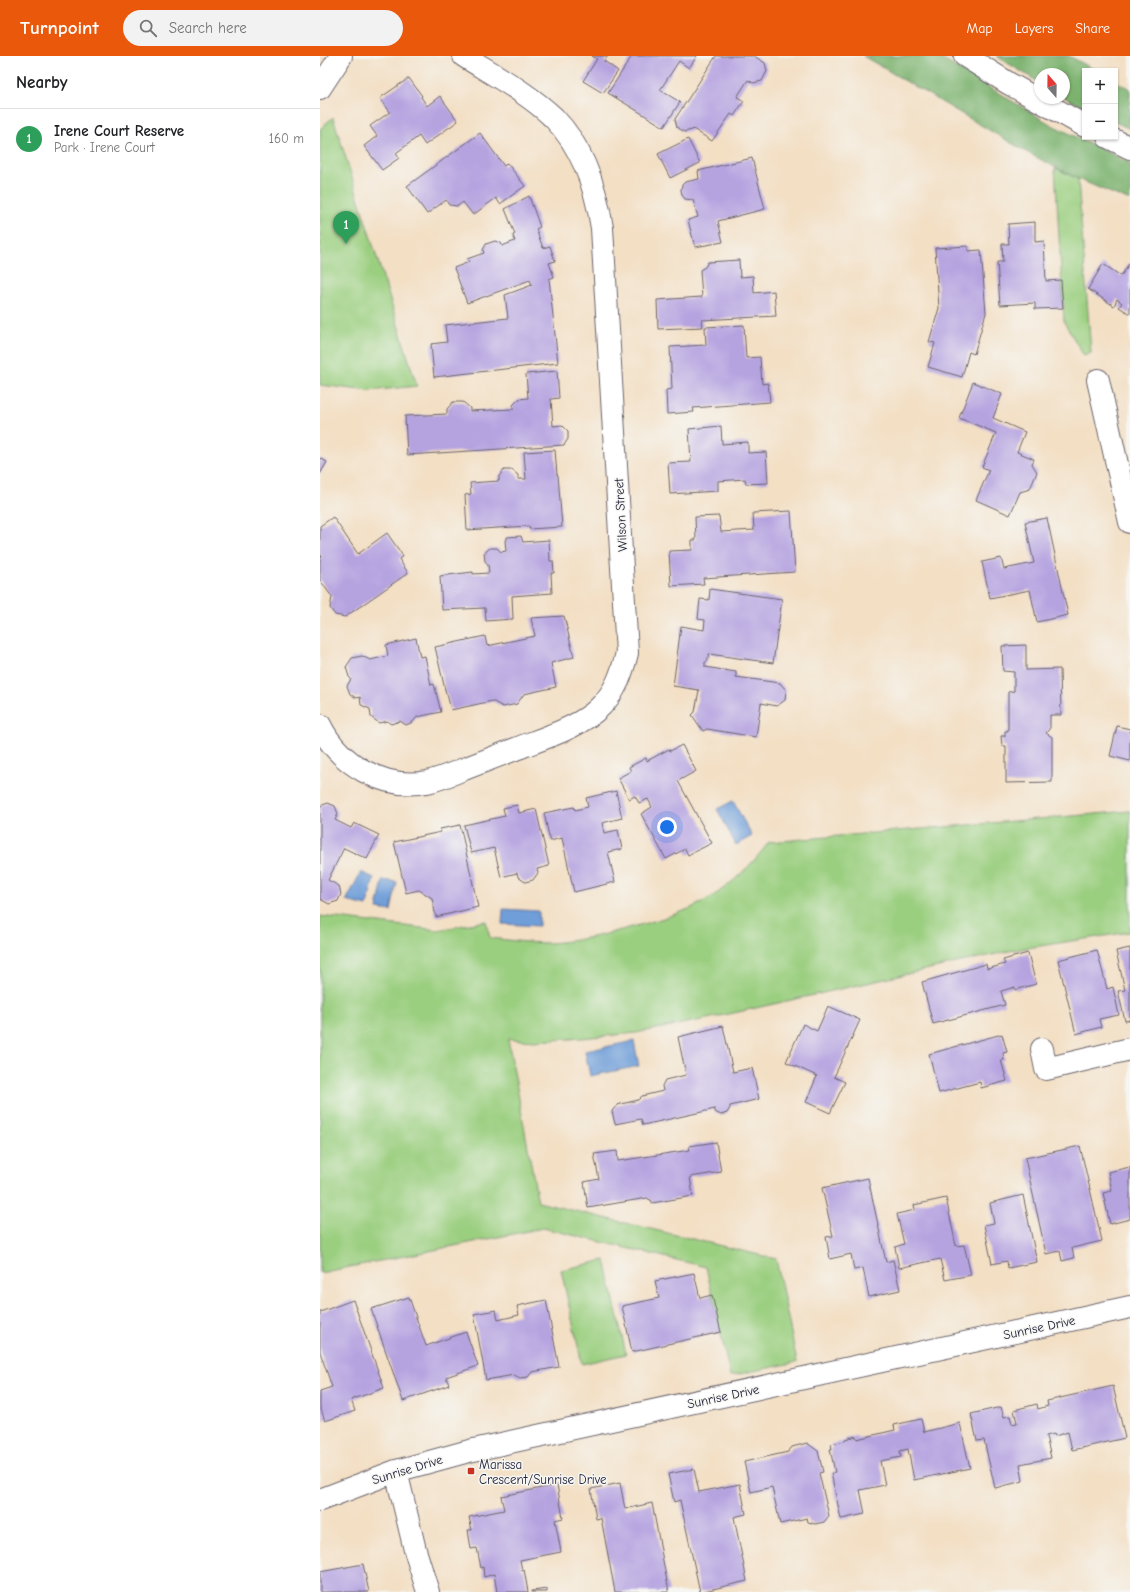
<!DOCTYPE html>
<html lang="en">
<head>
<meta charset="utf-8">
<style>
  body { margin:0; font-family:"Comic Neue",sans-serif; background:#f2f2f2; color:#202124 }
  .controls { position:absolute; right:12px; top:12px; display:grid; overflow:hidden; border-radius:0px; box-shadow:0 1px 3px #0004 }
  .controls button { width:36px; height:36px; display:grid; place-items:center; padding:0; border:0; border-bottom:1px solid #e0e0e0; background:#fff; color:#202124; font:20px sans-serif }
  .compass { position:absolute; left:714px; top:12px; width:36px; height:36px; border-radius:50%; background:#fff; box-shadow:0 1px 3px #0004; rotate:340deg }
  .you { position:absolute; left:347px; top:771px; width:14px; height:14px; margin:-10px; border:3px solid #fff; border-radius:50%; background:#1a73e8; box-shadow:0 0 0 6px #1a73e833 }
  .badge { display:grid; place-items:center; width:26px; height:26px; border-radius:50%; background:#ea580c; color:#fff; font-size:13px; font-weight:700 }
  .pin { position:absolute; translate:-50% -33px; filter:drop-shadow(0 1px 2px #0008) }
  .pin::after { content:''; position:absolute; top:21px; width:14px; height:12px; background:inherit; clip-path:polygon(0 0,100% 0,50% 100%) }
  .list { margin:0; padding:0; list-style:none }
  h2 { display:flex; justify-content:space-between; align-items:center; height:52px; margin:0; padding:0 16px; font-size:17px }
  h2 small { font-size:13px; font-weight:400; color:#757577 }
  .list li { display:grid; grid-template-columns:26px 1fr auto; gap:12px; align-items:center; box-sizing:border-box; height:60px; padding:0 16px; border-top:1px solid #e0e0e0 }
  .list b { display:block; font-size:15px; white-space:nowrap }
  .list p { margin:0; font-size:13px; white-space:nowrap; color:#757577 }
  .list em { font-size:13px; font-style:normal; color:#757577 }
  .icon { flex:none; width:22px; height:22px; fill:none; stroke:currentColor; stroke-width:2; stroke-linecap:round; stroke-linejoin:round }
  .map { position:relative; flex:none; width:810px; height:1536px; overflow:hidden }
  header { display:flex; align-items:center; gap:24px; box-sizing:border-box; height:56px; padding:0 20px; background:#ea580c; color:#fff }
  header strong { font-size:19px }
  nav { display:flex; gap:22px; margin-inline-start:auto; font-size:14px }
  .search { width:280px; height:36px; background:#f2f2f2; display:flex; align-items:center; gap:10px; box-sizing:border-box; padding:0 14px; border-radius:22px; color:#757577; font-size:15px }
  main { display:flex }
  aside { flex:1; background:#fff }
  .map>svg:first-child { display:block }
</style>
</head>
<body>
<header>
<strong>Turnpoint</strong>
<div class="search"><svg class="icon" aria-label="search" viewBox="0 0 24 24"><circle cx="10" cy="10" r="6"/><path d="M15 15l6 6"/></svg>Search here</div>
<nav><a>Map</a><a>Layers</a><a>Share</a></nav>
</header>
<main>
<aside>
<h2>Nearby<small></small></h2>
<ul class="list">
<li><span class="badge" style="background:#2e9e5b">1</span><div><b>Irene Court Reserve</b><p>Park · Irene Court</p></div><em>160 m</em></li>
</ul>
</aside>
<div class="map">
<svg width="810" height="1536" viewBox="0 0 810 1536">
  <rect width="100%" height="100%" fill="#f6f6f2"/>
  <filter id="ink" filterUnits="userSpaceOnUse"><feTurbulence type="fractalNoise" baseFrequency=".025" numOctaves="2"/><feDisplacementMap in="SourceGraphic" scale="8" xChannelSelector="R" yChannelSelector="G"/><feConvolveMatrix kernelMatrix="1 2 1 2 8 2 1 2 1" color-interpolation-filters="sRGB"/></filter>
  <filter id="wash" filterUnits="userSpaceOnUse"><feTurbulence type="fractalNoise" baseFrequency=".012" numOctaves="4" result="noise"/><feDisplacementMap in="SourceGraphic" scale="16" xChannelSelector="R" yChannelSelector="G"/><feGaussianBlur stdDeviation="0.9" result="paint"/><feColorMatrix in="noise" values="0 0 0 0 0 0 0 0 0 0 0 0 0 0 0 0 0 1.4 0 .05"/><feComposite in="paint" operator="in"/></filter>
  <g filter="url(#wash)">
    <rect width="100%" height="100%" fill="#f3dfc4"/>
    <path fill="#9bcf80" stroke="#5e785e" d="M13 61 97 330 49 335 0 329V73Z
      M735 112 758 123 771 297 764 300 744 266Z
      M810 755V876L694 894 387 963 316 977 250 983 214 985 188 983 218 1146 456 1203 477 1306 410 1320 386 1211 223 1172 0 1217V860L118 874 166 865 170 882C189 884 208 887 227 887 253 886 279 880 305 873 327 867 350 861 371 852 402 838 429 813 449 786Z
      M285 1204 306 1298 262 1308 241 1214Z"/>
    <path fill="#7cb26e" stroke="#4f6a54" d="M543 0H617L732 69 810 107V145L758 123 710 98Z
      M676 0H749L777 15H765V52L744 41V18H720V27Z
      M795 25 810 33V73L795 66Z"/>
    <path fill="#6f9ed8" stroke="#48608a" d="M413 745 432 780 416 789 397 753Z
      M41 816 54 822 47 850 26 845Z
      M63 824 77 826 71 855 57 853Z
      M183 853 219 855V870L182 868Z
      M314 985 319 1010 270 1020 265 995Z"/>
    <g id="blocks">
      <path fill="#b5a3e0" d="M272 0H288L284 5 298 15 283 37 263 25 277 3Z
        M312 0H377L369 12 359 5 340 34 360 46 344 71 288 37Z
        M396 0H434L445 7 447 15 442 25 433 27 428 24 417 41 424 45 414 60 411 58 392 85 373 73 372 74 364 76 357 71 355 63Z
        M89 22 102 40 101 41 107 50 120 40 138 65 105 89 99 80 76 97 79 102 62 114 44 90 57 80 50 70 70 56 60 42Z
        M160 77 184 110 187 107 205 130 180 148 176 142 153 159 143 146 138 150 129 149 126 144 107 158 87 130Z
        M368 83 380 107 350 122 338 98Z
        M432 102 445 153 398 165 403 186 375 191 368 164 378 161 373 144 365 143 362 139 361 134 362 129 365 126 379 123 378 115Z
        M209 140 220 171 216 173 223 192 230 190 235 205 229 207 234 221 229 223 238 307 114 321 111 288 127 286 125 269 188 262 185 239 212 229 210 224 147 247 134 212 149 206 147 203 164 197 163 194 166 188 175 185 181 187 182 190 195 185 193 179 195 178 185 153Z
        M715 166V186L724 185 726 225 741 224 743 252 715 253V247L680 249 677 206H683L682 188H689L688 168Z
        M648 190V195L661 194 666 257 654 298 649 296 642 321 608 311 615 287 609 286 619 252 615 192Z
        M419 204 420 221 433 220 434 237 454 235 456 260 382 264 383 271 338 273 337 244 382 241 380 214 385 211 388 206Z
        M810 206V258L799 251 802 247 797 243 794 250 768 233 783 208 801 220Z
        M424 269 426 302 440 301 442 328 448 327 450 346 373 352 374 356 347 358 346 334 352 333 350 291 386 289 385 271Z
        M237 315 239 342 231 343 233 370 242 369 248 375V383L244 389 87 399 85 360 127 358V353L133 346H143L150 352V355L193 353V349L199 343 208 342 206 318Z
        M653 326 682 338 673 362 705 376 697 396 714 403 712 408 717 416 710 433 700 436 690 459 656 444 669 414 662 411 676 377 639 362Z
        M401 370 402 388 428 386V397L446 396 448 427 426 428 425 423 398 425V435L350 438 348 407 371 406 369 373Z
        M235 394 237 419H238L242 471 209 473V470L147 474 145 439 151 438 150 427 179 425V420L184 414H192L198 419V423H206L204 396Z
        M0 402 7 406 0 418Z
        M471 455 475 516 383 522 384 528 351 530 349 495 372 494V484H376L375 461 399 460 401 476 434 474 433 457Z
        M13 461 38 498 67 477 83 500 79 503 88 517 25 561 15 559 10 552 12 541 0 524V502L2 500 0 498V470Z
        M727 462 748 559 717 566 710 534 670 542 662 506 681 502 684 513 714 507 705 466Z
        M201 480 203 486 229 484 230 505H233L234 517H231L232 537 192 540 193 563 166 565 165 552 122 554 120 520 153 516V518L169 517 168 509 165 505 164 497 170 492H177L181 496 186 495 185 484H187V481Z
        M390 533 462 543 453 607 389 598 387 606H385V611L416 616V621L460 627 466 634 465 644 457 650 441 647 436 681 387 673 383 675 372 659 375 656 379 634 353 630 361 570 384 574 385 564 378 563 380 543 389 544Z
        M244 560 254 601 231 607 236 631 204 638 197 648 183 651 172 645 131 654 127 638H126L115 591 165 580 167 590 215 580 211 562Z
        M96 582 100 601 105 600 111 629 114 628 121 656 97 661 93 666 86 669 80 665 71 668 67 665 59 667 51 661 50 653 41 649 40 641 36 642 30 638 27 630 31 623 29 621 26 611 32 602 42 600 50 604 68 600 66 589Z
        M706 589V614L740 613 741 659H730V672L726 677 732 681V726L686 727V690H682L681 680H685V675H688V636L694 635V616L683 615 682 590Z
        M797 670 810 673V705L790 700Z
        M362 689 376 715 358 725 392 787 368 799 365 793 346 803 321 758 332 751 328 743 319 747 315 740 309 743 298 722 311 715 309 711 326 702 327 705 349 693 350 695Z
        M296 735 302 762 282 767 284 777 298 774 302 793 288 796 295 826 254 836 242 782 230 785 224 757 254 751 255 754 268 751 266 742Z
        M8 747 15 750 18 758 15 764 31 772 34 767 59 779 47 803 24 792 8 824 19 830 21 838 18 845 9 848 0 843V750Z
        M197 749 199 757 216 753 229 810 217 813 218 817 213 824 205 826 198 821 197 817 181 821 174 792 151 797 144 769 185 760 183 752Z
        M140 769 158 851 116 861 112 842 99 834 86 837 74 786 121 776 120 773Z
        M810 892V964L805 965 798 935 805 934 796 895Z
        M777 894 787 933 793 931 799 959 779 963 781 971 756 978 738 904Z
        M708 897 716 928 695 934V931L681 935 685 949 613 968 602 926 666 908 667 913 685 908 683 904Z
        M508 950 540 964 514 1021 525 1026 510 1057 486 1046 497 1020 466 1006 483 968 497 975Z
        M403 970 413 1016 432 1012 439 1043 410 1050V1052L407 1057 401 1059 395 1056V1053L323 1069 321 1063 295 1068 292 1055 297 1049 318 1044 322 1040 343 1035 342 1030 345 1024 366 1019 358 981Z
        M682 978 687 996 683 997 684 1004H681L687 1025 661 1032 660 1026 619 1037 609 998Z
        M396 1086 401 1116 370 1121 373 1140 332 1147V1145L327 1142 268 1152 264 1126 279 1123 274 1098 297 1095 298 1105 370 1094 369 1090Z
        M760 1090 782 1185 752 1192 754 1202 742 1205 740 1195 726 1198 705 1102Z
        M810 1111V1163L790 1168 783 1137 792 1135 788 1116Z
        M548 1122 566 1206 573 1204 580 1234 549 1241 543 1212 534 1214 531 1198 510 1203 506 1181 513 1180 502 1132Z
        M703 1139 717 1206 688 1212 687 1205 672 1208 664 1169 674 1167 670 1147Z
        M626 1142 636 1190 644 1189 651 1219 625 1224 620 1203 579 1212 575 1191 584 1188 577 1158 595 1154 594 1149Z
        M374 1217 380 1242 392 1239 401 1276 312 1296 302 1250 339 1242 335 1225Z
        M89 1241 106 1290 146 1276 158 1310 126 1321 129 1329 83 1345 51 1253Z
        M33 1244 64 1332 31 1344 35 1355 5 1365 0 1350V1335L12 1331 0 1296V1256Z
        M226 1244 239 1311 212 1316 208 1321 200 1322 194 1319 166 1324 154 1258 176 1254 178 1264 199 1259 197 1250Z
        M793 1330 805 1382 752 1394 748 1376 735 1380 734 1378 726 1380 731 1402 700 1408 703 1425 675 1432 664 1384 657 1385 651 1358 681 1351 684 1361 690 1360 692 1368 697 1367 694 1354 717 1348 718 1353 728 1350 727 1345Z
        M601 1363 604 1376 640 1367 650 1412 594 1424 588 1393 580 1395 581 1401 560 1405 565 1429 540 1434 545 1458 521 1463 511 1417 515 1416 510 1393H512L511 1388 525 1385V1383L536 1380 537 1383 575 1374 574 1369Z
        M487 1387 498 1395 503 1416 499 1417 509 1460 504 1466 495 1468 488 1466 487 1462 460 1468 452 1431 431 1436 424 1406 468 1396 472 1391Z
        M374 1413 379 1436 420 1428 426 1458 414 1461 427 1525 380 1536 360 1444 354 1446 348 1418Z
        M300 1427 305 1453 332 1447 349 1536H295L281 1462 276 1463 271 1433Z
        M237 1429 243 1462 235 1464 241 1496 200 1504 202 1514 204 1513 208 1536H177L174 1518 164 1521 163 1511 161 1512 157 1492 151 1493 148 1474H152L149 1461 184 1454 181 1440Z
        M43 1508 49 1536H0V1516Z
        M227 1533V1536H212V1535Z"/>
    </g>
  </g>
  <g filter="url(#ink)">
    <use href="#blocks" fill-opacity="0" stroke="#6b646b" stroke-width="1"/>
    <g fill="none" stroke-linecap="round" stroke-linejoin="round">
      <defs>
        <path id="minor" d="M0 32 21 0
          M778 324 810 466
          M0 669C19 708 63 734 107 726 120 723 132 718 144 713 162 706 180 699 198 692 224 682 261 671 281 650 296 635 302 617 307 597L282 172C276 132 263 92 234 62 208 37 174 19 144 0
          M722 993 726 1013 810 993
          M76 1415 95 1494 108 1536
          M0 1444 76 1415 149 1395 810 1251"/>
        <path id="major" d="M645 0 688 27 765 70
          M788 81 810 92"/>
      </defs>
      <use href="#minor" stroke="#6b646b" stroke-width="24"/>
      <use href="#major" stroke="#6b646b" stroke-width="24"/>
      <use href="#minor" stroke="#fff" stroke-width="22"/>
      <use href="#major" stroke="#fff" stroke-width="22"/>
    </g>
  </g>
  <rect fill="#c8321e" stroke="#f6f6f2" stroke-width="1.5" x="147" y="1411" width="8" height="8" rx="2"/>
  <g text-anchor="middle" stroke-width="3" stroke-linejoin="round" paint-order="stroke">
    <g font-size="13" fill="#22223b" stroke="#f6f6f2">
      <text transform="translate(300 459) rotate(-93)" y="5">Wilson Street</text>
      <text transform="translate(719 1271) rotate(-12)" y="5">Sunrise Drive</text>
      <text transform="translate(403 1340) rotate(-12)" y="5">Sunrise Drive</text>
      <text transform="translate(87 1413) rotate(-17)" y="5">Sunrise Drive</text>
    </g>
    <g font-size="13" fill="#22223b" stroke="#f6f6f2" text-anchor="start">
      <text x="159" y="1413">Marissa<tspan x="159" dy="15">Crescent/Sunrise Drive</tspan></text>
    </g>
  </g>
</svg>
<div class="controls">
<button>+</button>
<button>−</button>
</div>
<svg class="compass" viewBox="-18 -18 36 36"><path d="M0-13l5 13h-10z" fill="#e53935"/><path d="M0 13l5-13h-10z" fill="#757577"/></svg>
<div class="you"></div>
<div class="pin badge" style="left:26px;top:188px;background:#2e9e5b">1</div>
</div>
</main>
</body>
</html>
